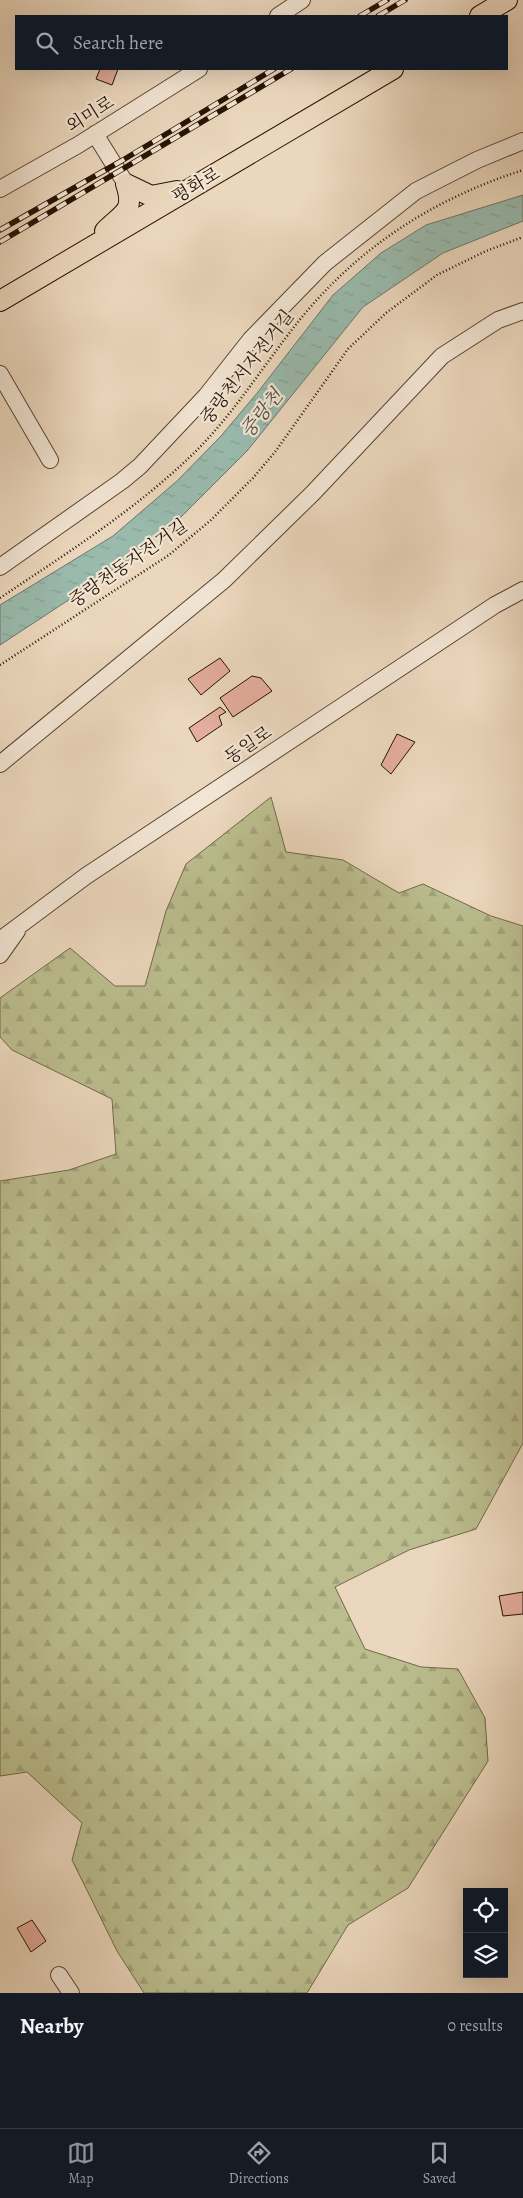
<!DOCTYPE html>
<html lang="en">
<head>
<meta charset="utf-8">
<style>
  body { margin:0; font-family:Alegreya,"Noto Serif KR",serif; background:#20242c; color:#f1f3f6 }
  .controls { position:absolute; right:15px; bottom:15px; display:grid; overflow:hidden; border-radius:0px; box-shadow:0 5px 20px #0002 }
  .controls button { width:45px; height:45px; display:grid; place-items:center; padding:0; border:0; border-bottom:1px solid #363941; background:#171b24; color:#f1f3f6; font:25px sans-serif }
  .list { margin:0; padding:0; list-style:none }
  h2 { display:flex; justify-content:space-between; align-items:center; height:65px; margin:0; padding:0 20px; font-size:21px }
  h2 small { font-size:16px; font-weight:400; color:#9ea1a6 }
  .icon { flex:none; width:28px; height:28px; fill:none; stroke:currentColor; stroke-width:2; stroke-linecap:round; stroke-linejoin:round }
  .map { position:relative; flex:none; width:523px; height:1993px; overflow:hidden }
  .search { position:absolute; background:#171b24; box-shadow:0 5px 20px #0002; left:15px; right:15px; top:15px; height:55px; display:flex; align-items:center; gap:12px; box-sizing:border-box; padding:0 18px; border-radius:0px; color:#9ea1a6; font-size:19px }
  .sheet { height:135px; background:#171b24 }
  nav { display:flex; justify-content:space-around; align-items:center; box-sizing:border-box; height:70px; border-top:1px solid #363941; background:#171b24; font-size:14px; color:#9ea1a6 }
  nav a { display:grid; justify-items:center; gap:2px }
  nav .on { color:#8c9099 }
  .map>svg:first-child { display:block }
</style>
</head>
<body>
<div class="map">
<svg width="523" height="1993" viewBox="0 0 523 1993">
  <defs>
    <pattern id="forest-firs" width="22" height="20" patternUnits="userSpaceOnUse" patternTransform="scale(1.25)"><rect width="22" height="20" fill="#bbbd8e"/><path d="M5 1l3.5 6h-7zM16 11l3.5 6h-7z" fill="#a1a279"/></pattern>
    <pattern id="water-ripples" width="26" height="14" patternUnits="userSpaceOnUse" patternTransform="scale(1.25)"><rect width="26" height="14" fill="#99baad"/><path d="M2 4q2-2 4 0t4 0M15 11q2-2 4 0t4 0" fill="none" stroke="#849f93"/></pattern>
  </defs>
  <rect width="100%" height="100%" fill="#ebd7bd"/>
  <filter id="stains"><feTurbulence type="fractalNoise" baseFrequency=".004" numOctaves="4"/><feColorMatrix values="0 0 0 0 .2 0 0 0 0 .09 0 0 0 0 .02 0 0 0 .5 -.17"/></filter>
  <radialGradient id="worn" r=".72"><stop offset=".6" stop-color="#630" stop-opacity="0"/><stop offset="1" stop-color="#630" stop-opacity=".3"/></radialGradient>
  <path fill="url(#forest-firs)" stroke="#72684a" d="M271 797 286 852 343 860 399 893 423 884 491 916 523 926V1443L476 1529 409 1550 335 1587 365 1649 421 1667 458 1669 485 1718 488 1761 408 1888 348 1925 307 1993H144L117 1951 72 1860 82 1823 27 1772 0 1776V1181L69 1170 116 1154 112 1099 12 1050 0 1037V998L70 948 115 986H145L166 911 186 864Z"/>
  <path fill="url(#water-ripples)" stroke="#6c776a" d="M523 195V221L443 253 363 307 247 451 178 520 125 563 0 645V605L113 536 177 481 221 436 258 392 333 295 381 253 426 225Z"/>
  <path fill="#e4ad9d" stroke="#281305" d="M100 69H118L112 85 96 79Z
    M220 658 230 671 201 695 188 679Z
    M252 676 261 678 272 691 233 717 220 698Z
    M220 707 226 712 219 716 222 725 197 742 189 728Z
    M397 734 415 742 391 774 381 765Z
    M523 1592V1614L503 1616 499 1596Z
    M32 1920 46 1941 31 1952 17 1928Z"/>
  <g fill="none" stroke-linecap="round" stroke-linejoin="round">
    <defs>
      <path id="minor" d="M278 16 302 0
        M95 134 126 184
        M0 189 78 145 199 69
        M0 374 50 460
        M0 567 122 481 140 466 206 396 251 339 325 263 416 191 477 160 523 141
        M0 764 224 580 312 494 442 356 498 320 523 311
        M0 940 86 876 495 605 523 590
        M0 955 17 931
        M59 1975 71 1993"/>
      <path id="major" d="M480 16 507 0
        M126 184 151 196 177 191
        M105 231C124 212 135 212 126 184
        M0 301 393 69"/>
    </defs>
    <use href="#minor" stroke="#594433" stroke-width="18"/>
    <use href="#major" stroke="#281305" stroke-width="22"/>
    <path stroke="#281305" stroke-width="2.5" stroke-dasharray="1 2.5" stroke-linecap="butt" d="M0 598C70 551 140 507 199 448 240 406 270 355 307 311 366 242 437 198 523 170
      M0 665 169 555 211 520 253 478 275 452 348 349 386 313 437 275 486 251 523 237"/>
    <use href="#minor" stroke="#f2e5d4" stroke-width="16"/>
    <use href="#major" stroke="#ebd7bd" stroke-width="20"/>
    <defs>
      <path id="rail" d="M360 16 387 0
        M378 16 405 0
        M0 230 123 160 274 69
        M0 242 291 69"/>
    </defs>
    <use href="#rail" stroke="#281305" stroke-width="5.5"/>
    <use href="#rail" stroke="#f2e5d4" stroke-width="4" stroke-dasharray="11" stroke-linecap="butt"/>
  </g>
  <g text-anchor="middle" stroke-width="4.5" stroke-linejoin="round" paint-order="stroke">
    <g font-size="18" fill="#281305" stroke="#f2e5d4">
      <text transform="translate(90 114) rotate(-32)" y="6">외미로</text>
      <text transform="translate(196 185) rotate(-31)" y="6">평화로</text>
      <text transform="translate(247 367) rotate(-52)" y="6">중랑천서자전거길</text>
      <text transform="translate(128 563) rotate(-35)" y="6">중랑천동자전거길</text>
      <text transform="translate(248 745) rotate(-34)" y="6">동일로</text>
    </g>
    <g font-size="19" font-style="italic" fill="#504d40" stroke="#f2e5d4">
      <text transform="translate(261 413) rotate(-52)" y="7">중랑천</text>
    </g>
  </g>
  <rect width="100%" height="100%" filter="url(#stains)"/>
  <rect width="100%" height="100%" fill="url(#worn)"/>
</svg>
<div class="controls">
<button><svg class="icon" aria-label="locate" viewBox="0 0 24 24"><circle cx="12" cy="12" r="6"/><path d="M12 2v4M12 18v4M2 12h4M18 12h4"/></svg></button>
<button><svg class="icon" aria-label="layers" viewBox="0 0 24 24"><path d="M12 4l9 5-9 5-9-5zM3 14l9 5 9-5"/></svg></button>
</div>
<div class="search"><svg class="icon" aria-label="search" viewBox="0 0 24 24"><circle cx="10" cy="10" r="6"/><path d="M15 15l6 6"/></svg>Search here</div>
</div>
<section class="sheet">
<h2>Nearby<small>0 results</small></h2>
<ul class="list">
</ul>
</section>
<nav>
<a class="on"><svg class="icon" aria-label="map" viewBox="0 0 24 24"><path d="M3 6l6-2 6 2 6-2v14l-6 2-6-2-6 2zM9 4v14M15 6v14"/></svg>Map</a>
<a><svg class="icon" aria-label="directions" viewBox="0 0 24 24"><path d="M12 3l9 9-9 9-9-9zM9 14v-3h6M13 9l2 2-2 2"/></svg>Directions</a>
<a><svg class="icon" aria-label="saved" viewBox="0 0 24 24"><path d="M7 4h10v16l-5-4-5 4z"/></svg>Saved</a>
</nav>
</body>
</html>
